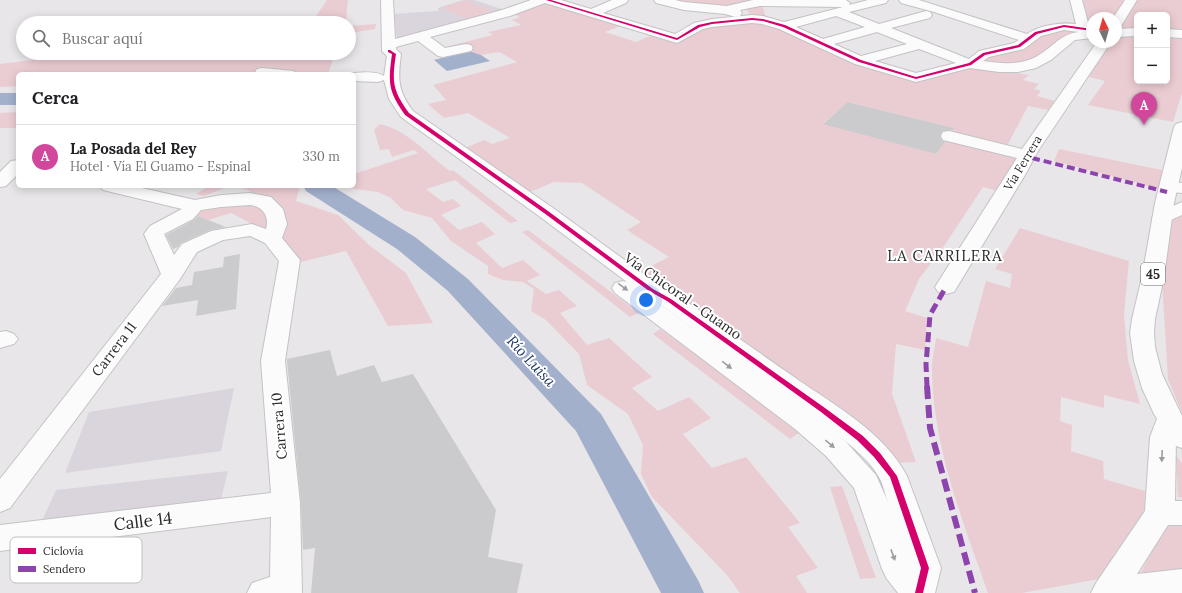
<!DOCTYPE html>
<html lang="es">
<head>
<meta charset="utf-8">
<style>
  body { margin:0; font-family:Lora,serif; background:#f2f2f2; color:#202124 }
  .controls { position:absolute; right:12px; top:12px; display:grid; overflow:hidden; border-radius:6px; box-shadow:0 2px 10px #0003 }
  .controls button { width:36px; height:36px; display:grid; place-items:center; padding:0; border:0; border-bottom:1px solid #e0e0e0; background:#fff; color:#202124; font:20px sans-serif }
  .compass { position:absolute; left:1086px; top:12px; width:36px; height:36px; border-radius:50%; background:#fff; box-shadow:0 2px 10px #0003; rotate:355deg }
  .you { position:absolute; left:646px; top:300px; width:14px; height:14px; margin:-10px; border:3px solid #fff; border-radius:50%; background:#1a73e8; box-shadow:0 0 0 6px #1a73e833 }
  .badge { display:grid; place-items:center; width:26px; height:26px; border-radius:50%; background:#7c3aed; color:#fff; font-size:13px; font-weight:700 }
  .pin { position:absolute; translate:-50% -33px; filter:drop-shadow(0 1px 2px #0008) }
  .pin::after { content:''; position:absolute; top:21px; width:14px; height:12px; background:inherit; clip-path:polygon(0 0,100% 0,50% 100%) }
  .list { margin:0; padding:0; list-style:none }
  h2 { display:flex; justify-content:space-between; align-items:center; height:52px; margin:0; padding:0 16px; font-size:17px }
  h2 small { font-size:13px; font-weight:400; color:#757577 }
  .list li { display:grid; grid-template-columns:26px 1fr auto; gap:12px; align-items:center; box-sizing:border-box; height:64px; padding:0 16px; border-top:1px solid #e0e0e0 }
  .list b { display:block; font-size:15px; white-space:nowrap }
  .list p { margin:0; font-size:13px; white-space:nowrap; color:#757577 }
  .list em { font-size:13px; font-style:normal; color:#757577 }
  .icon { flex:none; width:22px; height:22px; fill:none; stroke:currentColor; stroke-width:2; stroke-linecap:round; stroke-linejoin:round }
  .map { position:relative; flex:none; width:1182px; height:593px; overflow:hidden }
  .search { position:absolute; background:#fff; box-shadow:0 2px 10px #0003; left:16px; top:16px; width:340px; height:44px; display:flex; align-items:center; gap:10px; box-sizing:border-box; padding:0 14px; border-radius:22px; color:#757577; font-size:15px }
  .panel { position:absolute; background:#fff; box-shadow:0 2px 10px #0003; left:16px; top:72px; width:340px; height:116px; border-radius:6px }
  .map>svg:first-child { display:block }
</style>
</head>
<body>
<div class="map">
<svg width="1182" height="593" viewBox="0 0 1182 593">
  <rect width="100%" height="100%" fill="#e8e6e9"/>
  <path fill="#dad5dc" d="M463 0H474L505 10 397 38 393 14 438 11V8Z
    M234 388 221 451 65 473 89 412Z
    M228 471 220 503 41 523 56 490Z"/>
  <path fill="#eacdd3" d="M327 0H348L346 21 330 23H263L279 19 312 22Z
    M466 0 491 11 466 19 441 7Z
    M665 0H761L728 7Z
    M1083 0H1182V36L1167 35V15H1137V34H1116V18H1092V34L1087 29Z
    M545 1 623 25 605 32 636 42 654 34 679 41 705 27 764 21 916 79 970 66 1029 75 1023 80 1039 84 1034 89 1041 91 1037 96 1055 101 1048 110 1028 106 1006 148 950 134 954 128 849 102 823 123 936 154 948 137 1023 156 1004 193 983 187 944 246 919 279 905 311 927 318 925 350 896 344 892 394 916 462 892 463 637 273 669 257 627 230 641 222 582 183 554 182 525 194 460 150 484 140 492 144 510 138 468 113 444 118 428 104 446 100 433 85 517 62 499 52 481 55 453 45 493 35 488 32 521 25 512 20 520 17 513 14Z
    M762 4 766 18 781 21 801 19 782 24 752 17 745 7Z
    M376 24 375 29 349 33V26Z
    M1079 30 1081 34 1046 55 1013 66 974 63 1038 34 1055 31Z
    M1116 37H1137V81H1167V38L1182 39V93L1173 122 1088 105 1105 81 1089 77 1108 42H1116Z
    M80 53H335L328 74H18V86L0 87V64L67 56Z
    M18 112V128H0V113Z
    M380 124C409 131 428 155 450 171L453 170 518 221 510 223 455 180 426 189 443 202 453 199 461 206 441 215 459 230 482 222 495 234 476 243 502 268 523 260 540 275 527 281 546 294 559 290 577 306 560 313 587 345 609 338 652 377 632 388 658 411 689 397 711 418 683 434 712 468 746 457 800 523 788 527 818 568 796 576 807 593H740L727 575 652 497 641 474 643 445 628 414 587 385 579 354 546 320 531 311 534 289 523 282 503 280 488 274V266L451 241 432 218 403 210 391 198 378 192 354 189 348 186H354V174L418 153 414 150 392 157 389 149 380 150 374 130Z
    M1059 149 1162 170 1160 189 1054 161Z
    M209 186H229L204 196 196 194Z
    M237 186H300L296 201 338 215 369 245 406 273 433 323 388 326 346 251 288 265 254 225 231 213 208 220 196 215 199 211 231 204 256 194Z
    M1182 214V413L1168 379 1162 281 1167 221Z
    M1020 228 1129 261 1124 315 1128 360 1140 404 1104 395V408L1061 397 1060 421 1072 425 1071 451 1103 461 1104 479 1145 491 1144 523 1110 577 1022 593H988C963 522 933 447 932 371 931 361 935 349 936 338L968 347 986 281 1010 288 1012 274 995 269Z
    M528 230 639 313 630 317 522 232Z
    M660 329 787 420 800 432 790 439 653 334Z
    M1176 456 1182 463V497H1178Z
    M842 486 876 578 860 579 830 487Z
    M1167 521 1182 522V574L1139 576Z"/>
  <path fill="#a3b0cc" d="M469 51 481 55 490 61 447 71 434 60Z"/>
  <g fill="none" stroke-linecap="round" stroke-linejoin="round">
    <path fill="#a3b0cc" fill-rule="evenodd" d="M0 93H18V105H0Z
      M303 186H332L415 237 468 279 601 414 698 580 704 593H661L576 431 448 291 397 249 306 191Z"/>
  </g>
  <path fill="#cbcacc" d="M848 102 860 105 954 128 953 130 942 131 940 137 942 141 945 142 936 154 823 124Z
    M198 216 226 227 210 230 181 243 178 247 173 249 166 235 194 220Z
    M240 254 236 309 196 316 198 300 162 306 176 288 192 285 194 272 223 267 224 257Z
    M330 350 337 376 374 365 382 382 413 374 496 510 488 557 523 564 517 593H311L315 548 303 550 301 503 287 361V359Z"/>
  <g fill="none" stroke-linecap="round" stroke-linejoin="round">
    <defs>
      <path id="minor" d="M381 0H393L395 39 502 10 531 0H561L591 9 612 0H628L626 3 603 13 675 34 694 23 712 19 752 15 763 16 784 22 843 7 760 6 740 10 742 13 740 16 736 17 725 14 684 10 656 3 654 0H675L684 2 727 6 753 0H846L850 3 849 5 868 0H888L886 3 849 12 879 24 926 11 930 12 932 15 930 18 891 28 969 59 979 51 1014 43 1019 40 934 12 901 3 899 0H919L1027 34C1039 25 1061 22 1076 24L1070 0H1082L1089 26H1092V38L1075 40 1051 60 1036 68 1018 72H999L970 68 916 82 855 64 779 29 762 24 752 23 712 27 703 29 677 43 545 3 510 16 430 37 445 48 466 44 471 45 473 48 471 51 443 57 438 56 418 41 396 47V49L401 54C398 78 397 90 413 111L553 208 659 285 677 295C716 322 755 350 794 377 834 405 884 432 907 476L941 568 935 593H898L887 579 882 569 854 488 826 456 795 429 615 293 612 288 615 283 623 281 627 282 539 216 401 117 389 99 384 80 378 82 354 81V74H349C358 72 377 71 384 76L387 56 382 51ZM836 16 865 27 823 39 796 27ZM1064 30 1079 32C1061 34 1056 44 1042 53 1024 66 1004 64 983 61L989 57 1024 49 1041 36ZM877 32 907 44 861 56 834 44ZM919 49 956 63 916 73 875 61ZM658 303 661 305 713 343ZM836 434C852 446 872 462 881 481 884 488 885 495 888 502L876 475 846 442Z
        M1125 0H1137L1121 26 1116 27V18H1113Z
        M1137 28V36L1116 37V29Z
        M1167 29 1182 30V38L1167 37Z
        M1097 42H1111L1038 151 1025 175 954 292 946 294 938 292 935 287 1017 158 943 140 941 136 943 132 949 131 1022 149Z
        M262 68 294 71 296 74H256L255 72 257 69Z
        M18 160V174L6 186 0 187V172L11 161Z
        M1168 182 1182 183V193L1162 191 1159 187 1162 183Z
        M100 186H133L195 200 221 195 250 193 271 197 283 209 287 224 282 238 300 260 285 361 300 503 302 593H247L252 583 270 577 271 517 0 551V525L271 493 261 361 279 261 265 243 250 236 223 240 197 252 180 279 10 508 0 512V479L161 274 144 234 150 226 182 209 103 190ZM250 205C262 206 270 216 266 229L252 224 211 231 182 244 174 255 164 234 193 219 201 210 221 207Z
        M1182 202V215L1162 224 1155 222 1152 218 1155 214Z
        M6 331 14 334 18 339 14 344 0 348V332Z
        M1169 408 1178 411 1182 418 1176 437 1175 501H1182V525H1168L1137 574 1182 569V593H1091L1096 583 1145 511 1150 437 1160 411Z"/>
      <path id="major" d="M1182 122V168L1174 203 1164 277 1155 319 1154 333 1155 347 1162 374 1182 416V448L1173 445 1154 414 1142 388 1134 361 1130 333 1132 319 1142 277 1155 203 1174 127 1176 124Z"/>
    </defs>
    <use href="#minor" stroke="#c3c2c4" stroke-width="2"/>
    <use href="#major" stroke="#c3c2c4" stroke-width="2"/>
    <use href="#minor" fill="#fcfbfc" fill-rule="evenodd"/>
    <use href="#major" fill="#fcfbfc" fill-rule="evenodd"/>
    <path stroke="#8e44ad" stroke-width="4" stroke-dasharray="8 4" stroke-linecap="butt" d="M1032 158 1167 192"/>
    <path stroke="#8e44ad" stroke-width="5" stroke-dasharray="10 5" stroke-linecap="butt" d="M927 387 926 364 930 315 946 287"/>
    <path stroke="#8e44ad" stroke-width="6" stroke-dasharray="13 6" stroke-linecap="butt" d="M927 386 930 428 975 593"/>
    <defs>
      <path id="cycleway" d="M546 0H551L677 38 698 25 712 22 752 18 763 19 785 25 861 60 916 77 969 63 983 53 1018 45 1035 32 1064 25 1092 29V31L1064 27 1037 34 1020 47 985 55 971 65 916 79 859 62 783 27 763 21 752 20 712 24 700 27 677 40Z
        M388 50H390L396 54C392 81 392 90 409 113L548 211 653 289 671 299 825 408 863 436 880 453 897 476 929 568 923 593H915L921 568 890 477 874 457 857 440 821 412 667 301 649 291 544 213 405 115C388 91 388 83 392 54L388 52Z"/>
    </defs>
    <use href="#cycleway" stroke="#fff" stroke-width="2"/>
    <use href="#cycleway" fill="#d6006c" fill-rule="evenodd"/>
  </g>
  <defs><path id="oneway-solid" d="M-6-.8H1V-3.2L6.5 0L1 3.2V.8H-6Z"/></defs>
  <g fill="#9e9d9e">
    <use href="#oneway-solid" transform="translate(623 287) rotate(36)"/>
    <use href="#oneway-solid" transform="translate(727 365) rotate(37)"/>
    <use href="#oneway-solid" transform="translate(830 444) rotate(40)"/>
    <use href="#oneway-solid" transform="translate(1162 456) rotate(92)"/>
    <use href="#oneway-solid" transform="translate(893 555) rotate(70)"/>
  </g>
  <g text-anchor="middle" stroke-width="4" stroke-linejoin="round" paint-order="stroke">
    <g font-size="12" fill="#2b2a2b" stroke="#fff">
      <text transform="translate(1023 163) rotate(-59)" y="4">Vía Ferrera</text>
    </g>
    <rect fill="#fff" stroke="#6b6a6b" stroke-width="1" x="1141" y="263" width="24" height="22" rx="3"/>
    <g font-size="13" font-weight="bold" fill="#2b2a2b">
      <text x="1153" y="279">45</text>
    </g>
    <g font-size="14" fill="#2b2a2b" stroke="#fff">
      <text transform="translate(683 296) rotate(35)" y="5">Vía Chicoral - Guamo</text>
      <text transform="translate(114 349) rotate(-53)" y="5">Carrera 11</text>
      <text transform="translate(279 426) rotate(-95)" y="5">Carrera 10</text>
    </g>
    <g font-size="15" letter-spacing="1" fill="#2b2a2b" stroke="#fff">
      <text x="945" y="261">LA CARRILERA</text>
    </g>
    <g font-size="15" font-style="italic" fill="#203768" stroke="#fff">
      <text transform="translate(531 361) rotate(47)" y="5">Río Luisa</text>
    </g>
    <g font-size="17" fill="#2b2a2b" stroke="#fff">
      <text transform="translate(143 521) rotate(-7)" y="6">Calle 14</text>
    </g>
  </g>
  <rect x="10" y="537" width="132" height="46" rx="6" fill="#fff" stroke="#bfbfbf" stroke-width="1"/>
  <rect x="18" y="548" width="18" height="6" fill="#d6006c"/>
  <rect x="18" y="566" width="18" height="6" fill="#8e44ad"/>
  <g font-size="11" fill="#2b2a2b">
    <text x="43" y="555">Ciclovía</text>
    <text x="43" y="573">Sendero</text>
  </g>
</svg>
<div class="controls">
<button>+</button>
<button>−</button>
</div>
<svg class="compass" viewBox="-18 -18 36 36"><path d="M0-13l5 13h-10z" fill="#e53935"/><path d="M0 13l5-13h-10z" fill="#757577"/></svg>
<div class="you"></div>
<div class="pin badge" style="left:1144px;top:125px;background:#d1479c">A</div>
<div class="search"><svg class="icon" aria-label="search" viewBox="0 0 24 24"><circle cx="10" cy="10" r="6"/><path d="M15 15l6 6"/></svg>Buscar aquí</div>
<section class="panel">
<h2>Cerca<small></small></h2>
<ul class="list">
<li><span class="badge" style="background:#d1479c">A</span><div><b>La Posada del Rey</b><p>Hotel · Vía El Guamo - Espinal</p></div><em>330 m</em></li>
</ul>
</section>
</div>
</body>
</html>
